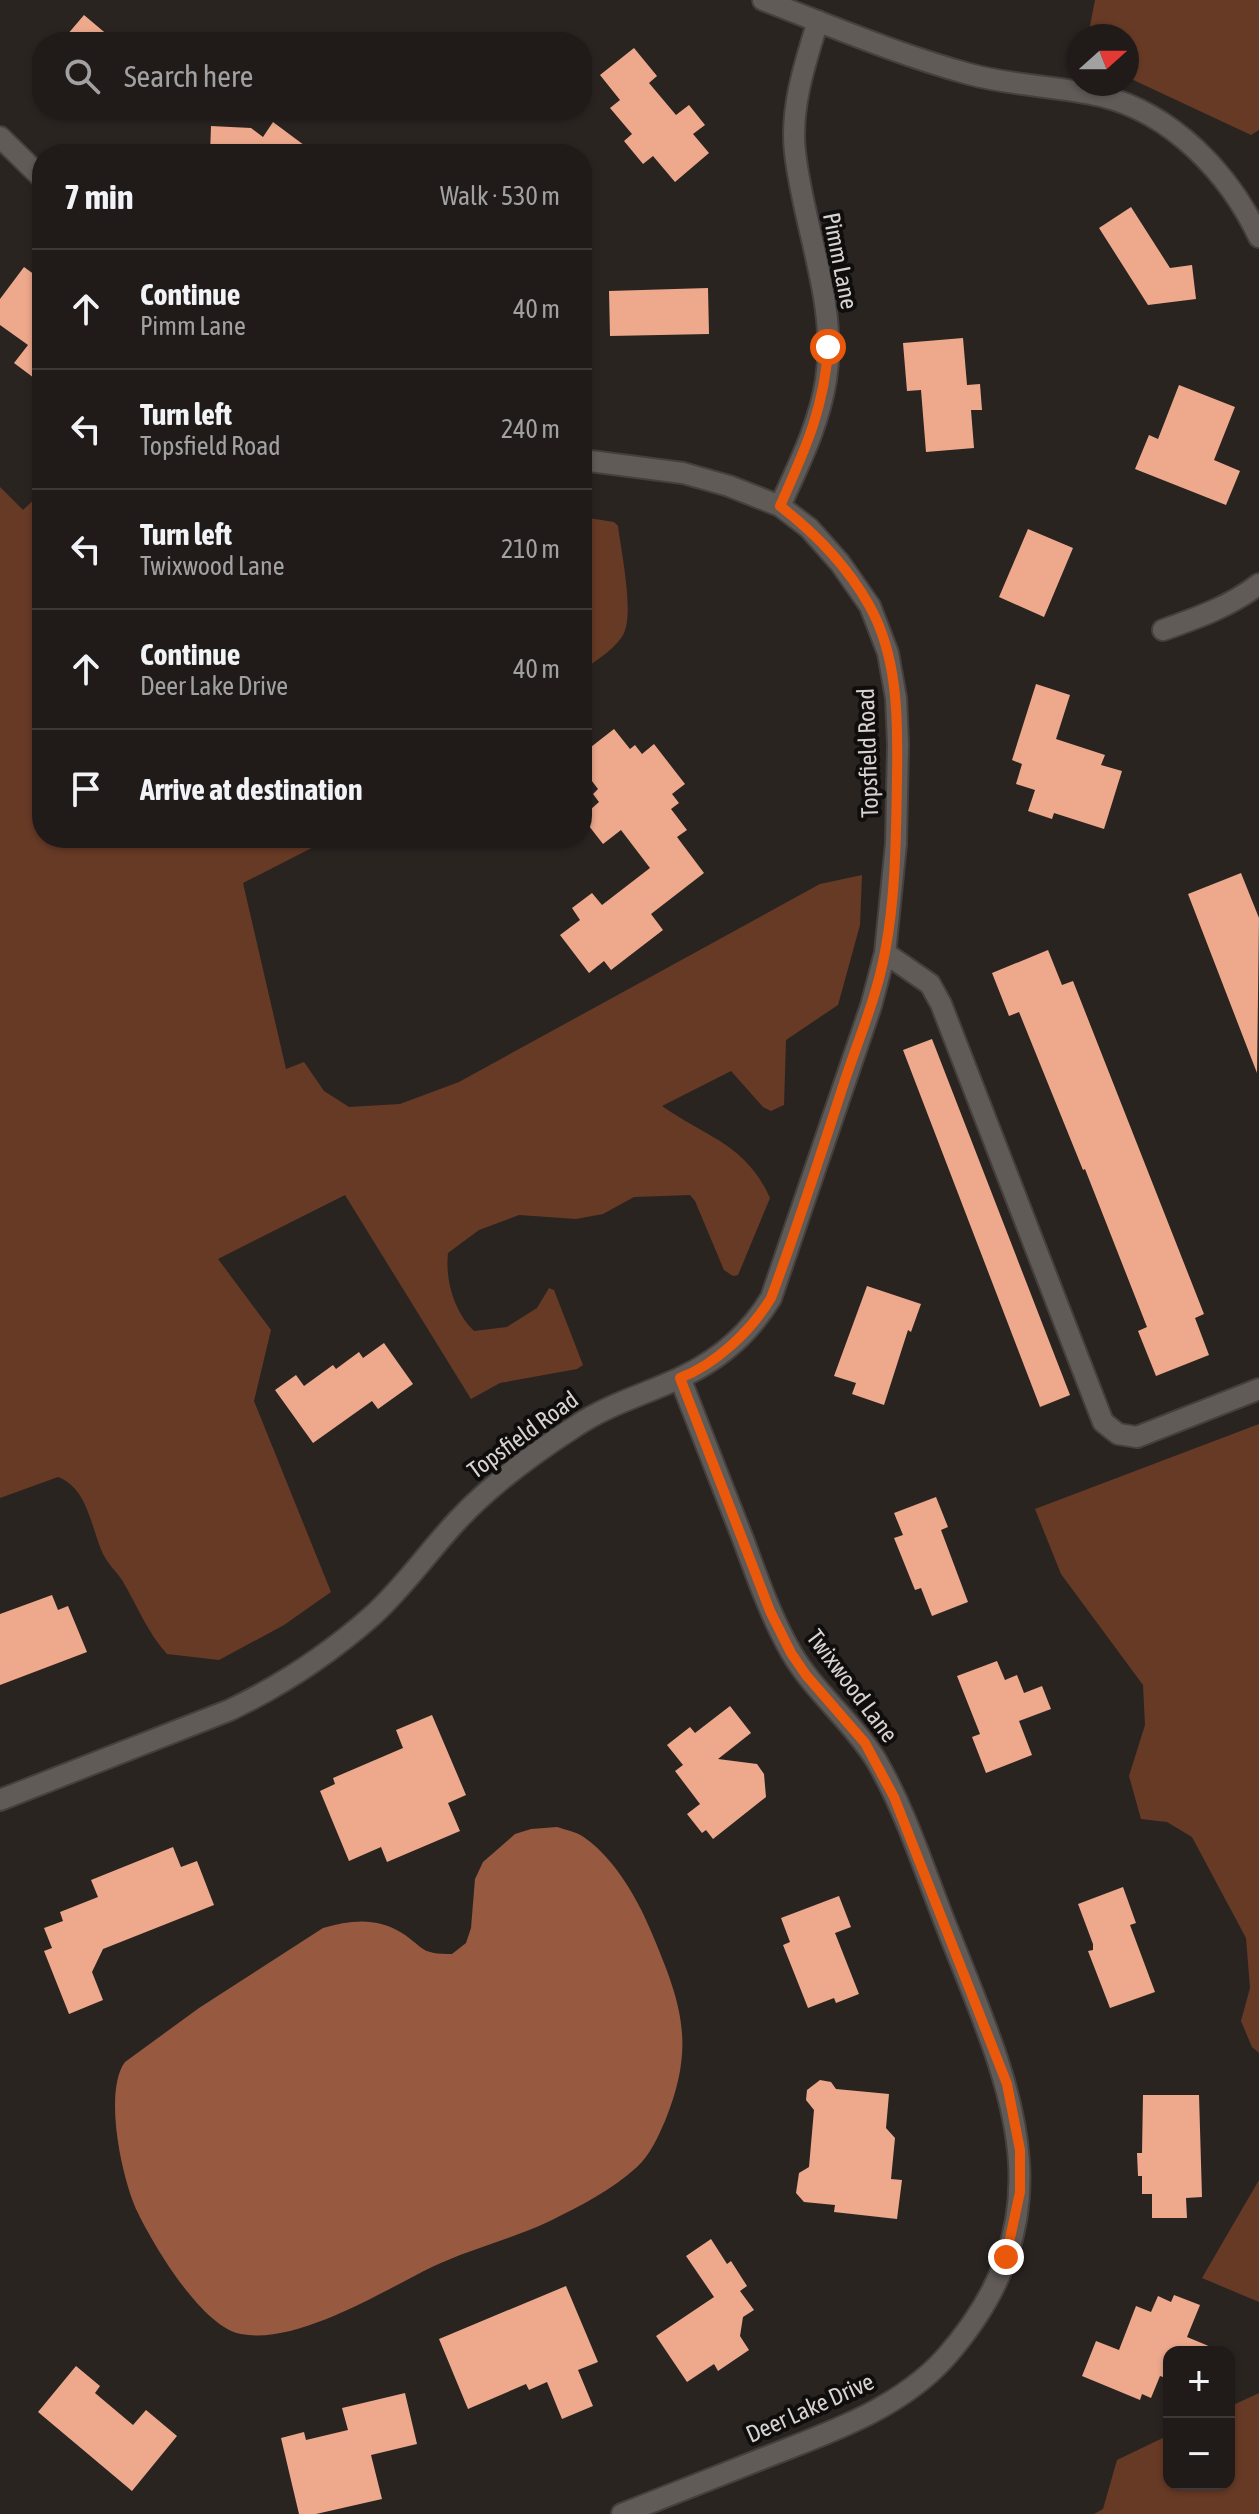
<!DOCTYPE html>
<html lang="en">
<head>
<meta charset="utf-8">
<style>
  body { margin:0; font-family:"Asap Condensed",sans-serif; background:#2d2826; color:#f1f3f6 }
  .controls { position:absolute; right:24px; bottom:24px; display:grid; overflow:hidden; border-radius:16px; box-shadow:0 2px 6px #0004 }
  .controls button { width:72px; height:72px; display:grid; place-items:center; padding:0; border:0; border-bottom:2px solid #3d3938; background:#201b19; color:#f1f3f6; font:40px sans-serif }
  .compass { position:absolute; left:1067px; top:24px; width:72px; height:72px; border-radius:50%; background:#201b19; box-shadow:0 2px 6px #0004; rotate:69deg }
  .stop { position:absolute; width:24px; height:24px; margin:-18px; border:6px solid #ea580c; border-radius:50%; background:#fff }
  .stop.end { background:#ea580c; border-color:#fff; box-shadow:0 2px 8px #0008 }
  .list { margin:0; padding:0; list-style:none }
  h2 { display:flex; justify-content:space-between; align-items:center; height:104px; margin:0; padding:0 32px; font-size:34px }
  h2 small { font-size:26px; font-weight:400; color:#a2a1a2 }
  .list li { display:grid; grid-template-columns:52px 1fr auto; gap:24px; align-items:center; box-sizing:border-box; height:120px; padding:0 32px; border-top:2px solid #3d3938 }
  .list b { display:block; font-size:30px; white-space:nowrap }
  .list p { margin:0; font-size:26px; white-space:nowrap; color:#a2a1a2 }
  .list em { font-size:26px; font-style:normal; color:#a2a1a2 }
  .icon { flex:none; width:44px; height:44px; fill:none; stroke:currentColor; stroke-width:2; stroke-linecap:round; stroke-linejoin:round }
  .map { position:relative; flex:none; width:1259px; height:2514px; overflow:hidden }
  .search { position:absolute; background:#201b19; box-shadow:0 2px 6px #0004; left:32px; top:32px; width:560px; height:88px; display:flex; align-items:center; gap:20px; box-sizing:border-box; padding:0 28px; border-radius:32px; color:#a2a1a2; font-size:30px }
  .panel { position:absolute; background:#201b19; box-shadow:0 2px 6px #0004; left:32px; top:144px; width:560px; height:704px; border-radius:32px }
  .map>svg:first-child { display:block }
</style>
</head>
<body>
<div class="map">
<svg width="1259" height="2514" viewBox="0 0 1259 2514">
  <rect width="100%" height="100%" fill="#2a2421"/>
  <path fill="#673a26" d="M1095 0H1259V130L1251 135 1127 77V36H1088Z
    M0 487 23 510 42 492V838H331L243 883 286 1069 304 1062 324 1091 349 1107 400 1104 459 1082 820 884 862 875 860 925 838 1005 786 1040 784 1105 771 1111 763 1107 731 1071 662 1106C707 1138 745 1143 770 1198L738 1275 733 1276 724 1270 695 1201 690 1195 634 1197 603 1214 576 1219 519 1215 479 1230 448 1253C445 1280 454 1312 474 1331L507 1327 537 1308 549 1288 554 1290 583 1365 577 1369 500 1383 471 1399 345 1195 218 1259 271 1330 254 1401 331 1592 284 1625 219 1660 167 1654C147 1632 137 1605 122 1580 116 1571 108 1564 103 1554 91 1528 88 1488 58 1477L0 1498Z
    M582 517 614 522 618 526C621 551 634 611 624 633 617 648 595 661 582 671Z
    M1259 1424V2053L1252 2047 1241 2021 1250 1988 1246 1938 1192 1837 1167 1822 1141 1819 1129 1776 1145 1725 1143 1685 1061 1574 1035 1509Z
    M1259 2180V2302L1202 2278Z
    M1259 2393V2514H1094L1103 2509 1117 2460 1169 2435V2484H1229V2407Z"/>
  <path fill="#97593f" d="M557 1827C566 1830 578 1832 585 1838 616 1860 639 1901 653 1936 683 2007 695 2047 665 2121 658 2137 650 2155 637 2167 612 2190 580 2206 550 2221 512 2239 470 2249 432 2267 383 2291 297 2345 241 2334 202 2327 154 2246 138 2213 122 2181 103 2091 125 2062L199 2008 323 1928C350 1920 377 1917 402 1933 426 1949 420 1954 452 1954L466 1943 471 1928 475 1879 483 1862 515 1834 531 1829Z"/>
  <path fill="#eea98d" d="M84 15 116 42H61Z
    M634 48 657 76 649 83 676 115 689 105 705 125 693 134 709 153 675 182 653 156 643 164 624 141 632 134 610 108 620 100 600 75Z
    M273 122 316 154H210L211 126 251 128 263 137Z
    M1131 207 1170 268 1192 265 1196 299 1148 305 1099 228Z
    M24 267 42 280V384L14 363 28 345 0 325V299Z
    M708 288 709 334 610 336 609 291Z
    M963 338 967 385 980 384 982 410H971L974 448 926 452 921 390 907 391 903 343Z
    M1179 385 1235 407 1214 460 1240 471 1226 505 1135 469 1149 435 1158 439Z
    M1028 529 1073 548 1044 617 999 597Z
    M1036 684 1070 695 1056 739 1105 755 1101 765 1122 771 1104 829 1054 813 1052 819 1028 811 1035 790 1016 784 1022 764 1012 760Z
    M614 729 630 749 635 745 642 754 654 744 685 784 672 794 679 803 671 809 687 830 677 837 704 873 651 914 663 930 611 970 604 961 589 973 560 935 580 920 572 908 592 893 602 905 650 868 621 830 603 844 582 817 599 802 593 794 598 789 582 768V754Z
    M1241 873 1259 918 1257 1073 1188 894Z
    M1048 950 1062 985 1073 981 1204 1314 1195 1318 1209 1355 1156 1376 1138 1331 1147 1327 1085 1169 1083 1170 1019 1012 1009 1016 992 973Z
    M932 1039 1070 1395 1040 1407 903 1050Z
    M867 1286 921 1304 911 1332 908 1330 884 1405 852 1394 856 1383 834 1376Z
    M384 1343 413 1384 378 1409 372 1401 313 1443 275 1390 296 1375 304 1386 333 1365 336 1369 359 1352 363 1358Z
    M936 1497 948 1527 941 1530 968 1602 932 1616 921 1588 915 1590 894 1538 903 1535 894 1513Z
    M52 1595 58 1610 68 1606 87 1652 0 1685V1614Z
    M997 1661 1005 1680 1017 1675 1024 1693 1042 1686 1051 1709 1019 1721 1032 1755 986 1773 972 1737 980 1734 957 1676Z
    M730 1706 751 1733 718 1759 757 1764 764 1774 766 1797 713 1839 706 1830 702 1833 687 1814 700 1804 675 1771 683 1765 667 1745 690 1727 695 1733Z
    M432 1715 466 1795 448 1803 460 1831 387 1862 381 1847 349 1861 320 1791 335 1784 333 1778 403 1748 396 1730Z
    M173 1847 181 1867 197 1861 214 1905 103 1949 92 1972 103 2000 69 2014 44 1951 52 1948 44 1928 63 1921 60 1912 98 1897 91 1880Z
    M1123 1887 1136 1923 1130 1925 1155 1992 1110 2008 1088 1951 1093 1950V1944L1078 1904Z
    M839 1896 851 1927 835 1933 859 1994 836 2003 834 1998 808 2008 783 1945 790 1942 781 1918Z
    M820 2080 831 2082 836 2089 889 2094 886 2128 895 2138 891 2179 902 2180 897 2219 834 2212 835 2205 804 2202 796 2193 799 2173 809 2167 814 2110 806 2100 807 2090Z
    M1143 2095H1199L1202 2197 1186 2198 1187 2218H1152V2194H1142V2176H1138L1137 2153H1142Z
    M711 2239 727 2264 731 2261 747 2286 740 2291 754 2310 743 2317 740 2336 749 2350 718 2371 714 2364 687 2382 656 2336 714 2297 686 2256Z
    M566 2286 598 2362 578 2370 593 2406 562 2419 547 2382 529 2390 526 2384 468 2409 439 2339Z
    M1174 2295 1200 2305 1187 2337 1223 2352H1169V2379L1160 2376 1151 2398 1142 2394 1140 2400 1082 2376 1096 2341 1119 2350 1136 2306 1151 2312 1158 2296 1171 2302Z
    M76 2366 100 2386 95 2393 133 2425 146 2410 177 2436 132 2491 38 2412Z
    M405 2393 417 2444 371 2455 382 2499 316 2514H299L281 2438 304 2432 306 2440 348 2430 342 2408Z"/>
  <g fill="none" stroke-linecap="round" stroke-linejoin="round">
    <defs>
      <path id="minor" d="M763 0C831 26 899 55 969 74 1012 86 1057 86 1101 96 1172 113 1229 173 1259 237
        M0 137 42 178
        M780 506C798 466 819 425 826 380 838 304 803 227 795 152 790 108 805 63 818 21
        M1163 630C1197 618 1231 606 1259 584
        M885 953 930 984 941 1004 1103 1422 1118 1434 1137 1437 1259 1389
        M0 1800 230 1710C282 1685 329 1654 372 1616 404 1587 428 1552 457 1521 491 1484 534 1453 576 1426 610 1403 650 1393 686 1375 721 1358 751 1331 771 1298L871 1006 885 953 896 844 898 744 896 698 888 653 870 606 840 563 809 528 780 506 729 486 683 473 582 460
        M622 2514C669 2495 716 2477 764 2458 827 2433 898 2410 945 2358 1073 2213 1010 2087 949 1933 926 1876 907 1813 876 1760 852 1721 814 1692 791 1652 771 1617 757 1577 743 1539 722 1486 701 1432 680 1378"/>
    </defs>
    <use href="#minor" stroke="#45403e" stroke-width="24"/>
    <use href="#minor" stroke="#615b58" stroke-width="20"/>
  </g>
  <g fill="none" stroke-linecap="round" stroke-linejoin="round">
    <path stroke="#ea580c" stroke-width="10" d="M828 347C825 407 804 452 780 506 815 533 847 566 869 605 898 656 898 719 897 777 896 835 896 895 885 952 877 996 859 1038 845 1080 821 1153 798 1226 771 1298 751 1331 716 1364 680 1378L770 1611 791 1653 806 1675 865 1743 894 1797 1007 2084 1020 2150V2192L1006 2257"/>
  </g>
  <g text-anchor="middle" stroke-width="8" stroke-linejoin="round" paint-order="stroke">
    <g font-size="24" fill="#d7d3d1" stroke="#100e0d">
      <text transform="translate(840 261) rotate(79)" y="8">Pimm Lane</text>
      <text transform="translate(868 753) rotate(-92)" y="8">Topsfield Road</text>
      <text transform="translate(523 1435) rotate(-36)" y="8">Topsfield Road</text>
      <text transform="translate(852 1686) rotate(53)" y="8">Twixwood Lane</text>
      <text transform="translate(810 2408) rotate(-24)" y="8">Deer Lake Drive</text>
    </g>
  </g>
</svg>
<div class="controls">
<button>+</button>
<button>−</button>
</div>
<svg class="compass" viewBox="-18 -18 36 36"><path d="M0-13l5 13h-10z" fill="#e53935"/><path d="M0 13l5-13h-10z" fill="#a2a1a2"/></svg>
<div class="stop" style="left:828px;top:347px"></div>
<div class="stop end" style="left:1006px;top:2257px"></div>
<div class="search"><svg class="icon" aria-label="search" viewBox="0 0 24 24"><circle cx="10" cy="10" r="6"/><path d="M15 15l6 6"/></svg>Search here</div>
<section class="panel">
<h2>7 min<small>Walk · 530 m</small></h2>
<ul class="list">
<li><svg class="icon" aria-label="ahead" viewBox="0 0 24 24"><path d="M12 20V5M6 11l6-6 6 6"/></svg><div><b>Continue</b><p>Pimm Lane</p></div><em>40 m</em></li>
<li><svg class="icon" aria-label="left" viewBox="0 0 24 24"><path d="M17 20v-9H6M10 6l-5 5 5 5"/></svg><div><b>Turn left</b><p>Topsfield Road</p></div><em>240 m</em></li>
<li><svg class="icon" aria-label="left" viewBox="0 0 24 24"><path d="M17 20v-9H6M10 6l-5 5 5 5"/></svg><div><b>Turn left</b><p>Twixwood Lane</p></div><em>210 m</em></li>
<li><svg class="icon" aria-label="ahead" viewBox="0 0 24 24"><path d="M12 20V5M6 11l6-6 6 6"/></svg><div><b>Continue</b><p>Deer Lake Drive</p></div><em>40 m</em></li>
<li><svg class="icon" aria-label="arrive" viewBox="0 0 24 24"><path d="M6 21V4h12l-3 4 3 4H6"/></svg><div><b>Arrive at destination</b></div></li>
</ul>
</section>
</div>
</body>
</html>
